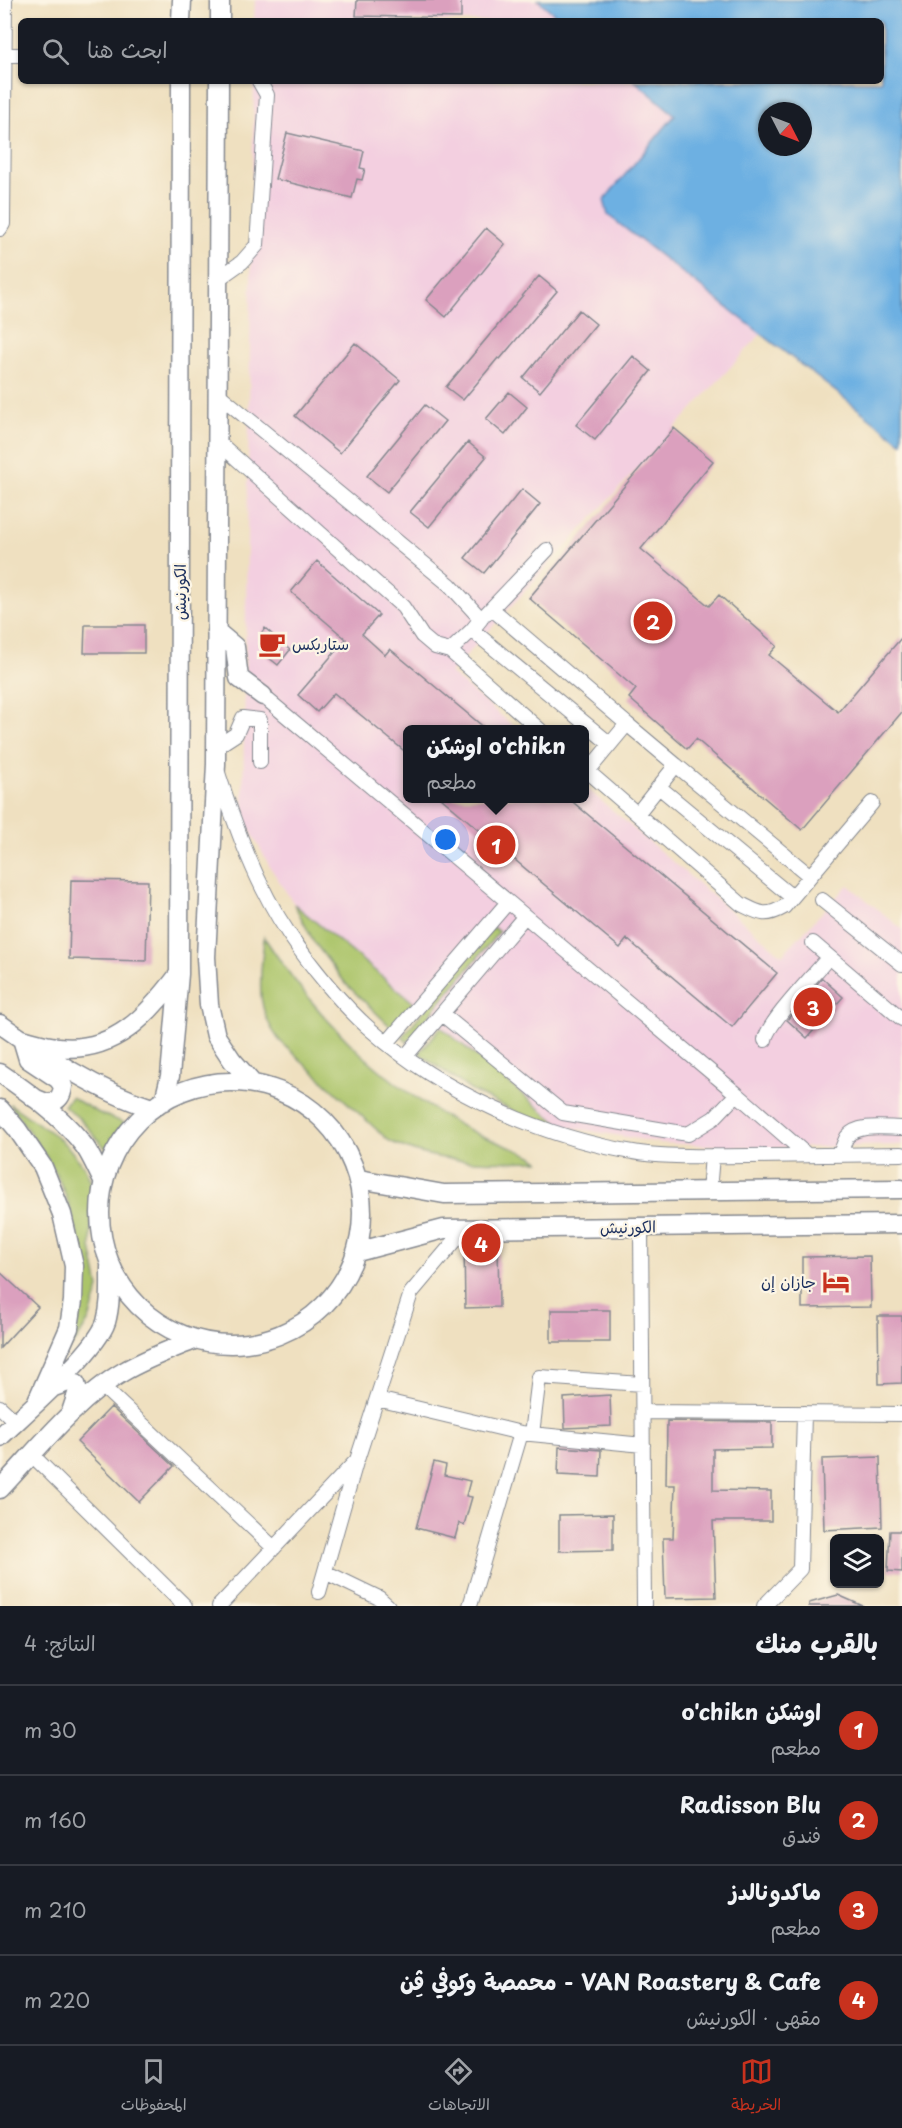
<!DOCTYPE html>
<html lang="ar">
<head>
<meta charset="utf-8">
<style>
  body { margin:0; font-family:"Playpen Sans","Playpen Sans Arabic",sans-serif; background:#242831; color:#f1f3f6; direction:rtl }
  .controls { position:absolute; right:18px; bottom:18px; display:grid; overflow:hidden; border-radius:9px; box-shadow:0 2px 4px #0004 }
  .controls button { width:54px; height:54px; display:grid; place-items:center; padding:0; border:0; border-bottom:2px solid #363941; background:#171b24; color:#f1f3f6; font:30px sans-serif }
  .compass { position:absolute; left:758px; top:102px; width:54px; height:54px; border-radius:50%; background:#171b24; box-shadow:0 2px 4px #0004; rotate:132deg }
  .you { position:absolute; left:446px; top:840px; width:21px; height:21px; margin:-15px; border:4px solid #fff; border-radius:50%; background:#1a73e8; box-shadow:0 0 0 9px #1a73e833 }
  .badge { display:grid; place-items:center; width:39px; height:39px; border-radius:50%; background:#c8321e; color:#fff; font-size:20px; font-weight:700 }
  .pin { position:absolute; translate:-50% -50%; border:3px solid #fff; box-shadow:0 2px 6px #0006 }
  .popup { position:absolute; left:403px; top:725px; width:186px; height:78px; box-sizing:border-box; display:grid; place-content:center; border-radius:9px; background:#171b24; filter:drop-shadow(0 2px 4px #0005); font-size:20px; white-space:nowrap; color:#9ea1a6 }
  .popup b { font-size:22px; color:#f1f3f6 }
  .popup::after { content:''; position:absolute; left:50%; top:100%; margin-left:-12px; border:12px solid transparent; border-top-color:#171b24 }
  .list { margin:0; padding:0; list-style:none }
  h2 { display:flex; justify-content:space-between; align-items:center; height:78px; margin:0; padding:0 24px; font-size:26px }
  h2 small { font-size:20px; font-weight:400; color:#9ea1a6 }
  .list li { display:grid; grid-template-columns:39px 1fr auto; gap:18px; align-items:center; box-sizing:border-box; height:90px; padding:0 24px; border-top:2px solid #363941 }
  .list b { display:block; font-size:22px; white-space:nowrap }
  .list p { margin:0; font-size:20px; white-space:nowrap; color:#9ea1a6 }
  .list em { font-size:20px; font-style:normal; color:#9ea1a6 }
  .icon { flex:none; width:33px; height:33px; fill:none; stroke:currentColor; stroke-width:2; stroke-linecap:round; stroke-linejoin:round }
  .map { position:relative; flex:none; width:902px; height:1606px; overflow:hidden; direction:ltr }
  .search { position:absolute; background:#171b24; box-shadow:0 2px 4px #0004; left:18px; right:18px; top:18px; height:66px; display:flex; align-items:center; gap:15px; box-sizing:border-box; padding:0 21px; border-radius:9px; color:#9ea1a6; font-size:22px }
  .sheet { height:438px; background:#171b24 }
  nav { display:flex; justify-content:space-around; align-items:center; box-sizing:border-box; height:84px; border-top:2px solid #363941; background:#171b24; font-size:16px; color:#9ea1a6 }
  nav a { display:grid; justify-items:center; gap:3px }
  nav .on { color:#c8321e }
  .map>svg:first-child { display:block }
</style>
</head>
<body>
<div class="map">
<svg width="902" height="1606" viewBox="0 0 902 1606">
  <rect width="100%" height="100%" fill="#fcf5e5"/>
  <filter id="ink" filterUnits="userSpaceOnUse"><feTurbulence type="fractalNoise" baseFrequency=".0167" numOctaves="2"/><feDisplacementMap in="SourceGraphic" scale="12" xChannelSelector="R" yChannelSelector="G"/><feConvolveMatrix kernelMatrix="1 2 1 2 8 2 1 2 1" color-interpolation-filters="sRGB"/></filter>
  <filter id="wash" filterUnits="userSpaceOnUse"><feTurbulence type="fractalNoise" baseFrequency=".008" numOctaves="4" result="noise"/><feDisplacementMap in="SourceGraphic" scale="24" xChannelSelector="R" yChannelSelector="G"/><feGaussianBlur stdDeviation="1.35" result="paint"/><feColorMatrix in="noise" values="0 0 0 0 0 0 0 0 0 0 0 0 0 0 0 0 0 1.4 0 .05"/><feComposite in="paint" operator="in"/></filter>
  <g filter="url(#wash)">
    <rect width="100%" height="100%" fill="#efe0c0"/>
    <path fill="#f3cfe0" d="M255 0H538L563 21H254Z
      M254 81H635L675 115 604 200 761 334 450 673 517 729 408 730V798H584L585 787 782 955 848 885 902 929V1145L767 1148 661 1143 561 1126 294 904 270 867 248 826 243 802Z"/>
    <path fill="#abc469" stroke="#637a64" stroke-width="1.5" d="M294 904 414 1003 393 1029 346 984 314 942Z
      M493 927 499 932 407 1042 402 1037Z
      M264 937C315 1015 375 1077 456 1123 479 1137 507 1145 532 1156L539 1161C488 1162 434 1165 388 1140L279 1040C253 1005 261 978 264 937Z
      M441 1027 561 1126 520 1114 472 1091 419 1053Z
      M71 1097 99 1113 125 1123 114 1136 108 1151 81 1120 64 1106Z
      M10 1104 56 1136 68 1147 85 1168 92 1185 91 1247 99 1288 89 1320 77 1340 66 1353C71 1341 77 1327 80 1314 89 1273 78 1225 62 1187 50 1157 27 1131 10 1104Z"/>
    <path fill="#6db0e2" stroke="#4470a0" stroke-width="1.5" fill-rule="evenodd" d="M538 0H902V443L608 215 604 200 675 115 635 81H881V21H563ZM767 111H803V147H767Z"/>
    <g id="blocks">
      <path fill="#dba0be" d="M357 0H461V18L356 16Z
        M287 133 364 151 360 168 365 169 362 180 357 179 352 198 275 179Z
        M486 228 505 244 446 317 426 300Z
        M539 276 557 291 500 359 498 358 463 400 446 387Z
        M579 310 596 324 540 392 523 378Z
        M355 343 400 380 340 453 295 416Z
        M633 356 651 371 595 440 576 425Z
        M509 392 527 407 505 435 486 419Z
        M425 405 445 421 387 492 367 476Z
        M674 428 713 461 641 549 709 606 719 595 777 646 769 655 838 712 902 637V712L802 830 696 739 687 749 629 698 636 689 529 598Z
        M468 442 486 457 429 527 410 512Z
        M522 489 540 504 484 573 465 558Z
        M317 561 379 615 362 634 385 655 390 649 486 729H408V754L334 693 317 712 298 695 346 639 291 592Z
        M85 625H144V653H84Z
        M265 628 290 650 278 665 263 653 260 635Z
        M441 798H568L777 973 732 1027 627 939 620 948Z
        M71 880 148 881 146 961 69 959Z
        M822 978 843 997 807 1038 787 1020Z
        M468 1240H498L499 1307 465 1308 464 1244Z
        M870 1256 871 1307 802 1308V1257Z
        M0 1272 38 1307 0 1348Z
        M551 1310H610V1342H551Z
        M878 1316H902V1383L879 1384Z
        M610 1395 611 1426 565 1428 564 1398Z
        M111 1407 174 1466 139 1502 77 1442Z
        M667 1421 772 1422V1448L713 1449V1490L771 1491V1521H713L716 1597 665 1598 663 1538H673L675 1485H666Z
        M559 1447 601 1450 600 1477 558 1475Z
        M880 1457 882 1527 824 1530 822 1459Z
        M434 1462 446 1465 444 1475 470 1481 466 1496 472 1497 464 1525 459 1523 455 1538 416 1528Z
        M613 1514V1550L559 1551V1515Z
        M890 1531H902V1572L888 1571Z
        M838 1595 863 1606H809V1603Z"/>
    </g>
  </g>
  <g filter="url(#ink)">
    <use href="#blocks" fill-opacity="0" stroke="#85888f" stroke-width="1.5"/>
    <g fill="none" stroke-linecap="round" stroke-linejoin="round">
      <defs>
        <path id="minor" d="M4 55H21
          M0 229 3 224 5 0
          M218 279 242 262 257 245 267 95 259 81
          M218 442 403 607 422 636 435 647 450 651 472 630 481 619 450 585 218 394
          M492 609 627 724
          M487 613 547 550
          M472 630 610 744
          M450 651 540 730
          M263 696 737 1094 714 1118 688 1134 563 1113 442 1014
          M216 747 236 734 243 718 260 720V762
          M676 765 810 876
          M584 768 741 904C759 913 765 918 784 907L872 803
          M588 771 627 724 676 765 637 814
          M218 773C236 828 256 885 289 934 310 965 342 1005 371 1030 442 1093 546 1139 639 1153 675 1158 713 1156 748 1156 799 1155 851 1155 902 1154
          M659 787 792 897
          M822 900 902 964
          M813 943 902 1019
          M765 1040C767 1023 816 973 829 957
          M387 1043 508 902
          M405 1057 525 916
          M737 1094 807 1155
          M840 1155C842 1149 844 1142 847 1137 858 1123 886 1128 902 1128
          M709 1191 712 1156
          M641 1227 644 1606
          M102 1386 274 1548
          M377 1399 521 1433 643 1445
          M0 1407 16 1422
          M643 1412 902 1414
          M532 1434 539 1377 642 1384
          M32 1455 185 1606
          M325 1572 379 1598 388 1606
          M319 1592 356 1462
          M219 1606 357 1460 411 1293 465 1229
          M470 1606 521 1433
          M764 1606 800 1569 804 1413"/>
        <path id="major" d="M181 21 182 0
          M220 21V0
          M219 81 216 764 206 957 209 1005 216 1036 232 1060 253 1084
          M216 631 235 647 239 678 263 696
          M0 1024C47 1057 97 1091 152 1108
          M22 1039C34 1042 46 1046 58 1047 114 1054 149 1014 179 974
          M22 1039 28 1059 58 1079 63 1086C62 1096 59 1100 49 1104L34 1098
          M0 1073C30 1093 64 1118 85 1147 92 1157 97 1170 103 1181
          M100 1213a131 131 0 1 1 262 0a131 131 0 1 1-262 0Z
          M164 1101 170 1076 179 974 181 81
          M0 1109 17 1129 43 1167 62 1214 74 1266 73 1301 69 1328 36 1403
          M359 1179 444 1194 902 1189
          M357 1252 444 1229 902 1224
          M51 1388 68 1382 76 1384 78 1391 71 1412
          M0 1437C25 1413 96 1352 106 1322 111 1304 110 1286 110 1267
          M0 1489C36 1451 78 1398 123 1372 145 1359 170 1350 194 1340"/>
      </defs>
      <use href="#minor" stroke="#85888f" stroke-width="16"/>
      <use href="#major" stroke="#85888f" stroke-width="21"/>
      <use href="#minor" stroke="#fff" stroke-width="14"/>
      <use href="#major" stroke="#fff" stroke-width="18"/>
    </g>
  </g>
  <defs>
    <symbol id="cafe-bare" viewBox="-9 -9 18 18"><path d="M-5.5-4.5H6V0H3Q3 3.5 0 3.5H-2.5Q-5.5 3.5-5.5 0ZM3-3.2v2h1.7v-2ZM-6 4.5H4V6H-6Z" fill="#c8321e" stroke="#fcf5e5" stroke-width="2.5" paint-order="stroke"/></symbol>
    <symbol id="hotel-bare" viewBox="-9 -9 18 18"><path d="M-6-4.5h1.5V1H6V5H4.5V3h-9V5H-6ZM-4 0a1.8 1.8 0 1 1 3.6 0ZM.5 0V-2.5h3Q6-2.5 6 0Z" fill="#c8321e" stroke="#fcf5e5" stroke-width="2.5" paint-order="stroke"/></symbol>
  </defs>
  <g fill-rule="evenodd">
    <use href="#cafe-bare" x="253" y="625" width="38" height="38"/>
    <use href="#hotel-bare" x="817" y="1263" width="38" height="38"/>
  </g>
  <g text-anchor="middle" stroke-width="4.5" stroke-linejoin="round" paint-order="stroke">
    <g font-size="16" fill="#1b2f5e" stroke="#fcf5e5">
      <text transform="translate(180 592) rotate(-90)" y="6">الكورنيش</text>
      <text transform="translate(628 1227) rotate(-1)" y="6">الكورنيش</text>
    </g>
    <g font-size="16" fill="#1b2f5e" stroke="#fcf5e5" text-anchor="start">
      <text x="292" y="650">ستاربكس</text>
      <text x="816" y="1288" text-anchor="end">جازان إن</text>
    </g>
  </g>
</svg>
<div class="controls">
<button><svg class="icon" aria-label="layers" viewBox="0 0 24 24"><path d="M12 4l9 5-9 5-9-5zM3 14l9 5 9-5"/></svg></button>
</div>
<svg class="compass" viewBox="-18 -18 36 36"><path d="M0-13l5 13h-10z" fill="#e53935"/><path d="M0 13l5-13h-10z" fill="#9ea1a6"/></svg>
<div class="you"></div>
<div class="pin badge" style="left:496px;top:845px">1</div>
<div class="popup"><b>اوشكن o'chikn</b>مطعم</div>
<div class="pin badge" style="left:653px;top:621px">2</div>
<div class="pin badge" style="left:813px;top:1007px">3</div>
<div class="pin badge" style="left:481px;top:1243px">4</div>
<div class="search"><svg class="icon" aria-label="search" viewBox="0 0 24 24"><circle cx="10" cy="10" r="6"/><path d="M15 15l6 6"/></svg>ابحث هنا</div>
</div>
<section class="sheet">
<h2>بالقرب منك<small>النتائج: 4</small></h2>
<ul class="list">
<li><span class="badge">1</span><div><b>اوشكن o'chikn</b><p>مطعم</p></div><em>30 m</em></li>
<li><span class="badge">2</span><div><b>Radisson Blu</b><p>فندق</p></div><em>160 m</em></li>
<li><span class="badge">3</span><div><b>ماكدونالدز</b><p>مطعم</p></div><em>210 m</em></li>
<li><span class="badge">4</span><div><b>VAN Roastery &amp; Cafe - محمصة وكوفي ڤِن</b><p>مقهى · الكورنيش</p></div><em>220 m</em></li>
</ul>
</section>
<nav>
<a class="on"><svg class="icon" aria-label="map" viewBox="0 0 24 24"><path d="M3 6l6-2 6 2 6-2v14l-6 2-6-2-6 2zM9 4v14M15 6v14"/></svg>الخريطة</a>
<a><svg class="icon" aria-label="directions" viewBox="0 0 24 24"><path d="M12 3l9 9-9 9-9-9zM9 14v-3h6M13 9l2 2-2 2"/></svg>الاتجاهات</a>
<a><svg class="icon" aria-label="saved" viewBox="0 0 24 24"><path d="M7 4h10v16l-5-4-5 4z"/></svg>المحفوظات</a>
</nav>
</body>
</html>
